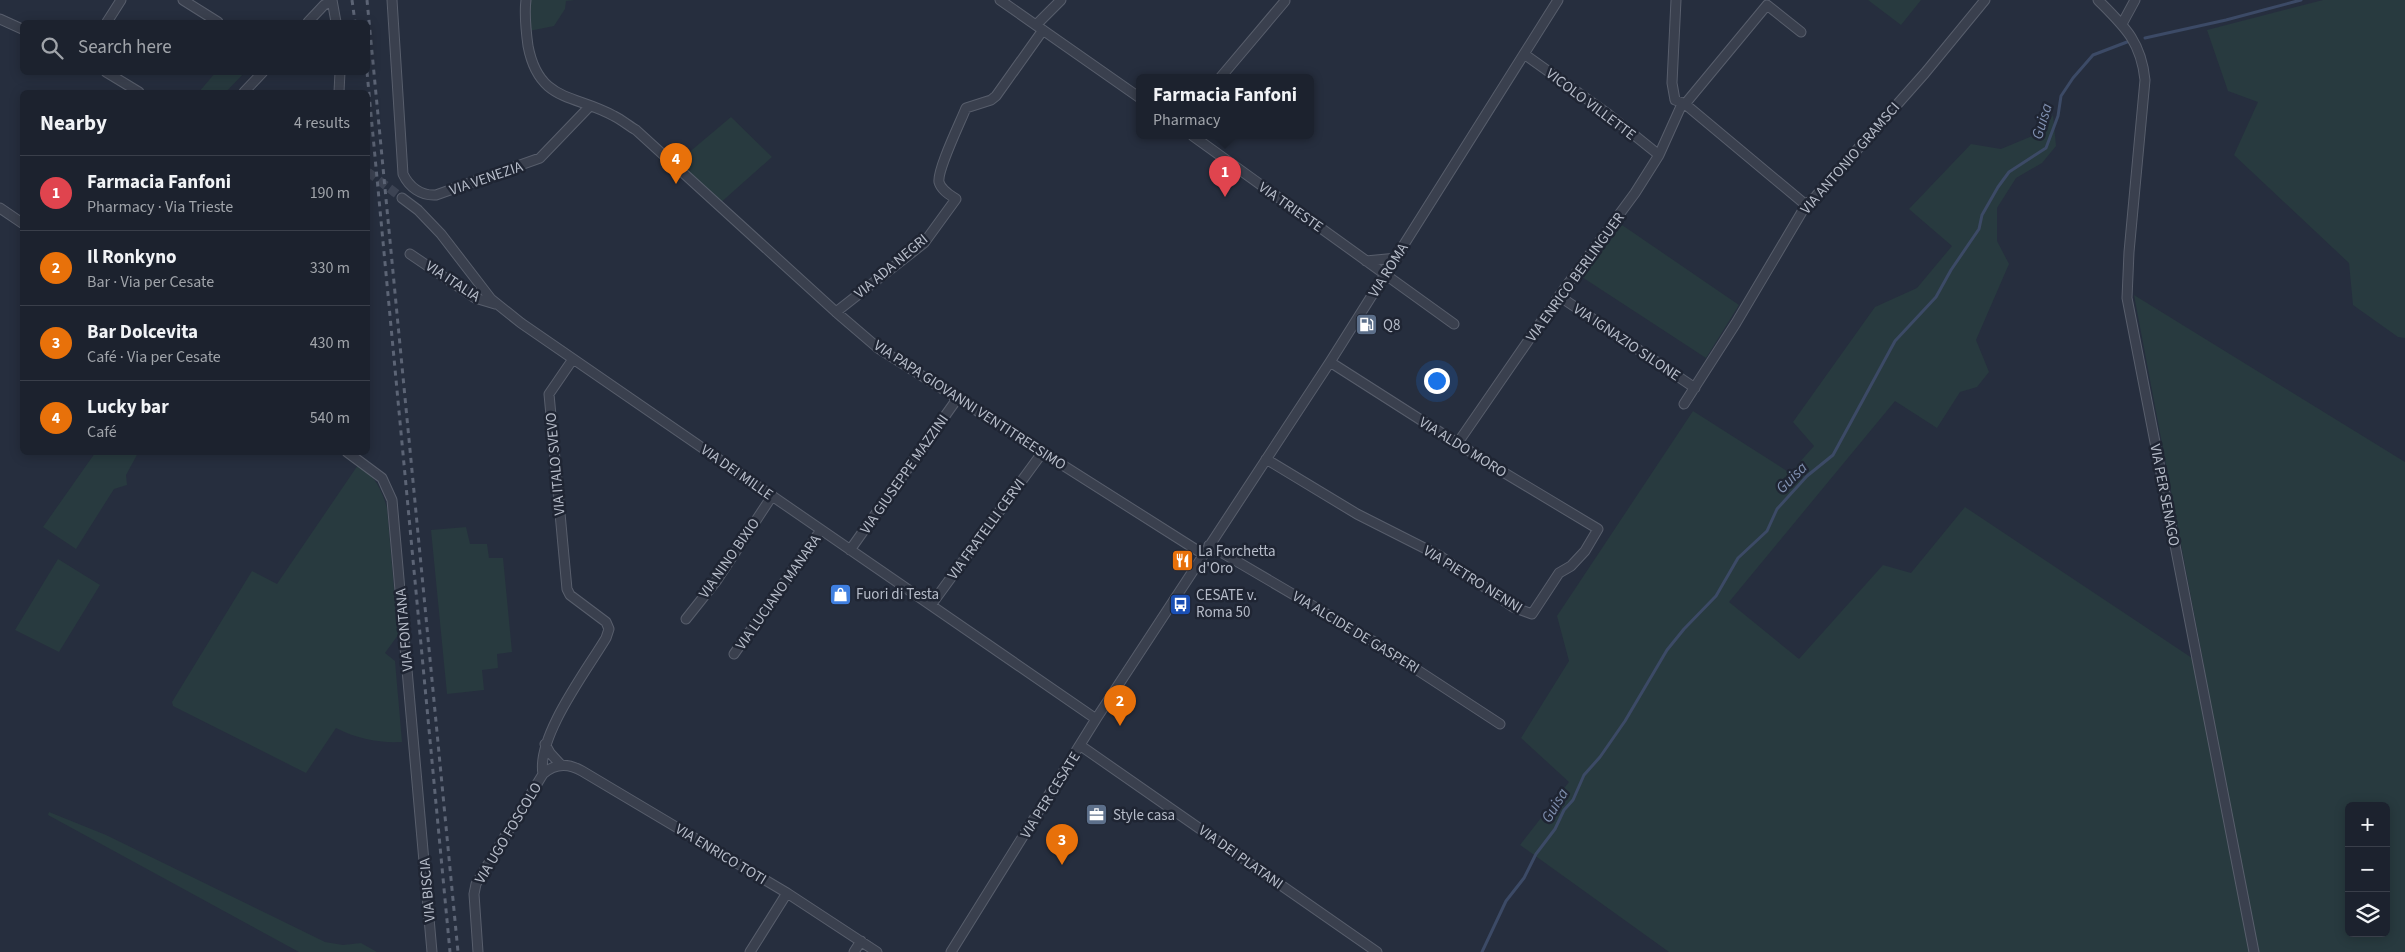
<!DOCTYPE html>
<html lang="en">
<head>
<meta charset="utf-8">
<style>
  body { margin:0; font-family:"Source Sans 3",sans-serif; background:#292f3a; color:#f1f3f6 }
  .controls { position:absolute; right:15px; bottom:15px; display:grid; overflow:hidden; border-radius:8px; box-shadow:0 2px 12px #0003 }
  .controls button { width:45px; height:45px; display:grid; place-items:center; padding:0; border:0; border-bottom:1px solid #3a3f4a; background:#1c222e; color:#f1f3f6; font:25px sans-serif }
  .you { position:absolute; left:1436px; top:380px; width:18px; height:18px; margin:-12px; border:4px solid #fff; border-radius:50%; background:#1a73e8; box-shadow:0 0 0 8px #1a73e833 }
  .badge { display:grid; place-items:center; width:32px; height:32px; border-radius:50%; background:#91aef3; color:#fff; font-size:16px; font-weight:700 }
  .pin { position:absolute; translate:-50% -41px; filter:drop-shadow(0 1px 2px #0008) }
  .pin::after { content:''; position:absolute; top:26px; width:18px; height:15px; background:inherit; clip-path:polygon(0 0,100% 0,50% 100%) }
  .popup { position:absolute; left:1136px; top:74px; width:178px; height:65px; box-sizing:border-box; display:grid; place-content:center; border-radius:8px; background:#1c222e; filter:drop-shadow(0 1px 4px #0005); font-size:16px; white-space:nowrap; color:#a0a4aa }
  .popup b { font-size:19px; color:#f1f3f6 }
  .popup::after { content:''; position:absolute; left:50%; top:100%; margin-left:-10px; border:10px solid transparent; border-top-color:#1c222e }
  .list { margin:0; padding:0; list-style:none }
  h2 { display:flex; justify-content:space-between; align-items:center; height:65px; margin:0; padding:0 20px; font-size:21px }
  h2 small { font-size:16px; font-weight:400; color:#a0a4aa }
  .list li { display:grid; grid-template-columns:32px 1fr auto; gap:15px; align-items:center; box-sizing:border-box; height:75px; padding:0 20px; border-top:1px solid #3a3f4a }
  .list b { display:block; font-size:19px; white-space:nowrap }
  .list p { margin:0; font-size:16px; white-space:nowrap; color:#a0a4aa }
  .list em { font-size:16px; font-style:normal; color:#a0a4aa }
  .icon { flex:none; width:28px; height:28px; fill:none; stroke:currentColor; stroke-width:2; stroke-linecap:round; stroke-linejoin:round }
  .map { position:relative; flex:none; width:2405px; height:952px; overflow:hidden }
  .search { position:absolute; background:#1c222e; box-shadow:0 2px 12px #0003; left:20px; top:20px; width:350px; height:55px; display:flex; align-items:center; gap:12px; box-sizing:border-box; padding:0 18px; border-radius:8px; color:#a0a4aa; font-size:19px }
  .panel { position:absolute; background:#1c222e; box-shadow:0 2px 12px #0003; left:20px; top:90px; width:350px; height:365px; border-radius:8px }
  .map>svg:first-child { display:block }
</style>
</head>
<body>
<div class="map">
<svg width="2405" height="952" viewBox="0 0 2405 952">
  <rect width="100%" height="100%" fill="#262e3e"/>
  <path fill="#283a3f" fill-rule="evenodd" d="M528 0H575L566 1 565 9 554 26 529 31Z
    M1868 0H1921L1901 25Z
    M2323 0H2405V338L2398 337 2353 305 2349 263 2234 155 2258 102 2228 91 2207 30Z
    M215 73V72L244 73 226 92H199Z
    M2053 115 2056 146 2042 163 2016 178 1997 208V241L2009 264 1976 340 1989 372 1977 387 1960 392 1937 428 1895 401 1729 602 1799 659 1883 565 1911 573 1965 507 2204 666 2134 295 2405 462V952H1669L1520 845 1569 782 1521 738 1569 661 1557 616 1693 411 1790 473 1814 446 1793 422 1875 307 1917 288 1952 246 1909 209 1971 144 2001 149 2037 134ZM2349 806H2386V933H2349Z
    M731 117 772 157 718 205 674 165Z
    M1622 225 1739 305 1706 358 1582 277Z
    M95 453H138L126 475 127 485 114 489 76 549 43 527Z
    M358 465C374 474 382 490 387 508L398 635 385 653 395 661 402 742C378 743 358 739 336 728L306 773 173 706 172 702 252 571 277 584Z
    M466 527 470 544H487L489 558H503L512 652 497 654 498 668 482 670 484 690 447 694 431 530Z
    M58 559 100 585 59 652 15 630Z
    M49 812 106 835 325 942 343 945 361 943 377 952H299L48 815Z"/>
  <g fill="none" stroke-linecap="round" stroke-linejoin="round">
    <path stroke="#3c4a66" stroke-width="3" d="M2145 38 2226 20 2301 0
      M1482 952 1506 901 1524 878 1536 854 1555 829 1564 810 1573 800 1584 775 1600 757 1625 721 1667 650 1684 629 1716 596 1738 558 1767 531 1777 509 1807 476 1833 455 1895 341 1936 297 1951 270 1979 229 1982 215 1998 187 2009 172 2046 148 2058 116 2061 96 2073 78 2093 55 2127 42"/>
    <path stroke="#3c4353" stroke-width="9" stroke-dasharray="9 4.5" stroke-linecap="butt" d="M368 172 402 198"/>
    <defs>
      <path id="street" d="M183 0 218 22
        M332 0 336 22
        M392 0 403 174C409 187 421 196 436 195L540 158 590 106
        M526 0C524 15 526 31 528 46 539 103 575 94 614 116 622 120 629 126 636 130L836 312 878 348 1203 554
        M1000 0 1140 98
        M1676 0 1672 83 1675 100 1685 104 1806 205
        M2098 0C2124 26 2141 41 2145 80L2129 252 2127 298 2254 952
        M0 19 22 29
        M107 22 121 0
        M308 22 324 5 332 1
        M2122 24 2135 0
        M1036 25 1061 0
        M1524 54 1608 114 1659 155
        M106 72 139 92
        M1220 78 1285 1
        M244 92 263 72
        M339 92 340 72
        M1685 104 1767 5 1801 32
        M1193 136 1454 324
        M402 198 418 210 441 234 491 299 521 323 1096 719
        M0 208 22 223
        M410 254 475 298 495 304
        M1366 261 1397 258
        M1559 296 1695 388
        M836 312 924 243 956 199C950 195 941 190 939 182 937 170 960 123 966 108L991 100 996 96 1043 30
        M1684 404 1736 323 1806 205 1816 196 1925 73 1985 0
        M1457 444 1559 296 1635 193 1659 155 1682 104
        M347 452 382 478 392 500 432 952
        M1266 459 1357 514 1440 556 1513 607 1532 614 1559 573 1571 566 1585 551 1598 529 1493 466 1330 362
        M1209 545 1376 643 1500 724
        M850 550 957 399
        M931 605 1042 453
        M686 619 717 580 772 496
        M734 654 821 530
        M545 744 550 753 561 765
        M1081 746 1377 952
        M543 774C536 737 587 670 606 638L609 629 606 622 570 595 567 589 549 394 573 359
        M478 952 474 894 476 884 543 774C555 763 568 763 582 771L787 893 877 952
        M750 952 787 893
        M854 952 861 941
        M951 952 1096 719 1330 362 1558 0"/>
    </defs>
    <use href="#street" stroke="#585e6c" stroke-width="11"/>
    <use href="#street" stroke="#3a404e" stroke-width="9"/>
    <path stroke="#5c6475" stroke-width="3" stroke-dasharray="5 5" stroke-linecap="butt" d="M352 0 355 22
      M367 0 458 952
      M367 72 450 952"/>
  </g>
  <defs>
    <symbol id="fuel-square" viewBox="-11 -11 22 22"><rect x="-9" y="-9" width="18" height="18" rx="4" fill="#5c6f8a" stroke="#1f2533"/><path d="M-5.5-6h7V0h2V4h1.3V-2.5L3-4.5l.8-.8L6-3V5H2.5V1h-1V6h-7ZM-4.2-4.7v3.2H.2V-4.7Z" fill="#fff"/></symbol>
    <symbol id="restaurant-square" viewBox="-11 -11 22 22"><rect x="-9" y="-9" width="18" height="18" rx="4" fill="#e8710a" stroke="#1f2533"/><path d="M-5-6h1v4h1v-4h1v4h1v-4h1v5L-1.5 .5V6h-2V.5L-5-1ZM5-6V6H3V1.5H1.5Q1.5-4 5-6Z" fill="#fff"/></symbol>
    <symbol id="shop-square" viewBox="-11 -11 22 22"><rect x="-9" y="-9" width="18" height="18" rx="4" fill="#3f7fe0" stroke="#1f2533"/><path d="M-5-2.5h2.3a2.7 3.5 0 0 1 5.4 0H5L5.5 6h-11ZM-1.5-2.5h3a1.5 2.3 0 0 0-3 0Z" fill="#fff"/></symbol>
    <symbol id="bus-square" viewBox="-11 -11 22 22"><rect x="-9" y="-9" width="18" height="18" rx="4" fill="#1a4fb4" stroke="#1f2533"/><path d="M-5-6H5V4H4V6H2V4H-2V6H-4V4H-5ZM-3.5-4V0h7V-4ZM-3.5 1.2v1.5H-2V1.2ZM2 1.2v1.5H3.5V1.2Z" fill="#fff"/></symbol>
    <symbol id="office-square" viewBox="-11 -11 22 22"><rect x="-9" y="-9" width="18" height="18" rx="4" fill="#5c6f8a" stroke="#1f2533"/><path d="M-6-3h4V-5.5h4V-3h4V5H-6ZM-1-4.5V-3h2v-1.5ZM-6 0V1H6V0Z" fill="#fff"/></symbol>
  </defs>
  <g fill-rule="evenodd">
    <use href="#fuel-square" x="1354" y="312" width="25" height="25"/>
    <use href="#restaurant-square" x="1170" y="548" width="25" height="25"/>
    <use href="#shop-square" x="828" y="582" width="25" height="25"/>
    <use href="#bus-square" x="1168" y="592" width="25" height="25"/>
    <use href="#office-square" x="1084" y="802" width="25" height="25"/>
  </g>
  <g text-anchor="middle" stroke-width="5" stroke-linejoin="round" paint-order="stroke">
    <g font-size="15" fill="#b6bcc9" stroke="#1f2533">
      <text transform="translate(1591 104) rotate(37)" y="5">VICOLO VILLETTE</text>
      <text transform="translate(1850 158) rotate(-49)" y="5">VIA ANTONIO GRAMSCI</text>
      <text transform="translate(486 178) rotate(-19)" y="5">VIA VENEZIA</text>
      <text transform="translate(1291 207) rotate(35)" y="5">VIA TRIESTE</text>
      <text transform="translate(891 266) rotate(-40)" y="5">VIA ADA NEGRI</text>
      <text transform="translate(1388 270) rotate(-58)" y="5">VIA ROMA</text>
      <text transform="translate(1575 277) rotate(-54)" y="5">VIA ENRICO BERLINGUER</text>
      <text transform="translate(453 281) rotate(33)" y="5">VIA ITALIA</text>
      <text transform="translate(1627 342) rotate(34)" y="5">VIA IGNAZIO SILONE</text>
      <text transform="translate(970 405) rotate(33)" y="5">VIA PAPA GIOVANNI VENTITREESIMO</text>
      <text transform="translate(1463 447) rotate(32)" y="5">VIA ALDO MORO</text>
      <text transform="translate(555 464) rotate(-95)" y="5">VIA ITALO SVEVO</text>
      <text transform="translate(737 472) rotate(35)" y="5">VIA DEI MILLE</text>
      <text transform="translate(904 474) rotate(-55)" y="5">VIA GIUSEPPE MAZZINI</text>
      <text transform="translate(2165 495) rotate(79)" y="5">VIA PER SENAGO</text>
      <text transform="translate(986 529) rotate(-54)" y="5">VIA FRATELLI CERVI</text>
      <text transform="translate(729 558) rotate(-55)" y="5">VIA NINO BIXIO</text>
      <text transform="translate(1473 579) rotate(32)" y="5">VIA PIETRO NENNI</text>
      <text transform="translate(778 592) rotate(-55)" y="5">VIA LUCIANO MANARA</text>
      <text transform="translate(404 630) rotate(-95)" y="5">VIA FONTANA</text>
      <text transform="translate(1356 632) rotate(31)" y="5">VIA ALCIDE DE GASPERI</text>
      <text transform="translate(1050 795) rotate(-58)" y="5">VIA PER CESATE</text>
      <text transform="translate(508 833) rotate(-59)" y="5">VIA UGO FOSCOLO</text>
      <text transform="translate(721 854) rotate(31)" y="5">VIA ENRICO TOTI</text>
      <text transform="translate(1241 857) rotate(35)" y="5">VIA DEI PLATANI</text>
      <text transform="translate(427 890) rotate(-95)" y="5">VIA BISCIA</text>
    </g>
    <g font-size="15" fill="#b6bcc9" stroke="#1f2533" text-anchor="start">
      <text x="1383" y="330">Q8</text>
      <text x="1198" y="556">La Forchetta<tspan x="1198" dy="17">d'Oro</tspan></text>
      <text x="856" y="599">Fuori di Testa</text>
      <text x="1196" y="600">CESATE v.<tspan x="1196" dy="17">Roma 50</tspan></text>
      <text x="1113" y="820">Style casa</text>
    </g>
    <g font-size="16" font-style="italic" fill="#7f8faf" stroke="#1f2533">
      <text transform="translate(2041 121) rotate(-73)" y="6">Guisa</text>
      <text transform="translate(1791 477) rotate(-45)" y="6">Guisa</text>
      <text transform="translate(1554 805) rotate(-59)" y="6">Guisa</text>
    </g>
  </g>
</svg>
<div class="controls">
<button>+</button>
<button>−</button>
<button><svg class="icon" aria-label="layers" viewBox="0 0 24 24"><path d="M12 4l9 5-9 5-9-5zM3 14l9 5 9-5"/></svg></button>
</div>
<div class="you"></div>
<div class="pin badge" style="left:1225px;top:197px;background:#e0444e">1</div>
<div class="popup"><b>Farmacia Fanfoni</b>Pharmacy</div>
<div class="pin badge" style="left:1120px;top:726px;background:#e8710a">2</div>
<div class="pin badge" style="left:1062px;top:865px;background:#e8710a">3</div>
<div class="pin badge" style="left:676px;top:184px;background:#e8710a">4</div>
<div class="search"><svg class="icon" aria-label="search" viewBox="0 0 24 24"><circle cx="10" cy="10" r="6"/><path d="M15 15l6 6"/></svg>Search here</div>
<section class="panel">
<h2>Nearby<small>4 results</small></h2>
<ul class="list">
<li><span class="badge" style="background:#e0444e">1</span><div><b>Farmacia Fanfoni</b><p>Pharmacy · Via Trieste</p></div><em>190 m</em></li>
<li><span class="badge" style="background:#e8710a">2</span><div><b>Il Ronkyno</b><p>Bar · Via per Cesate</p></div><em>330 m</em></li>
<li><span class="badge" style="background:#e8710a">3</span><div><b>Bar Dolcevita</b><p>Café · Via per Cesate</p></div><em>430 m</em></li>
<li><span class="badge" style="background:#e8710a">4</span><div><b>Lucky bar</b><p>Café</p></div><em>540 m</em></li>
</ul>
</section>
</div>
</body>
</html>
